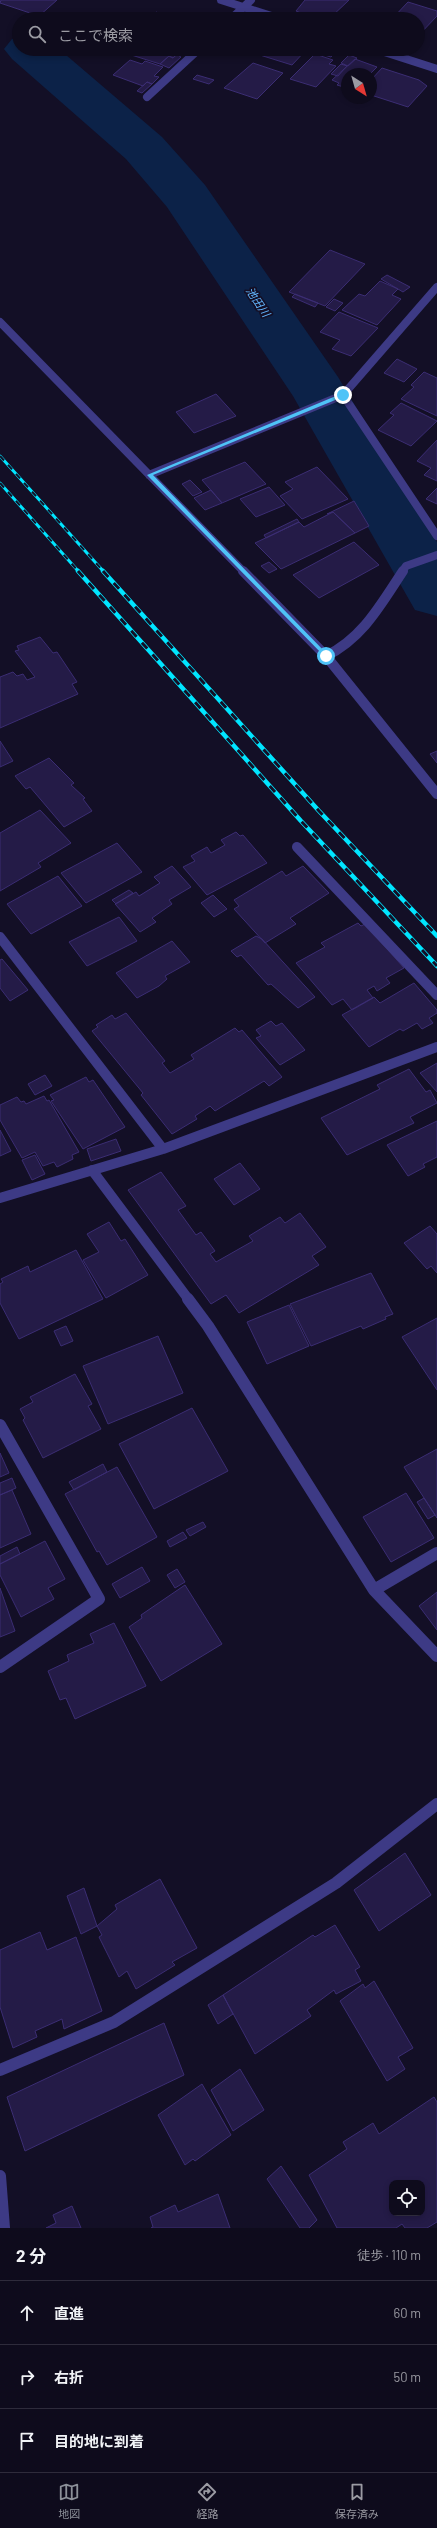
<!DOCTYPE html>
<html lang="ja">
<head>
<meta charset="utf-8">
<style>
  body { margin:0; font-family:Barlow,"Noto Sans JP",sans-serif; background:#171425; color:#f1f3f6 }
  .controls { position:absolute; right:12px; bottom:12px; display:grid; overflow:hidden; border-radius:8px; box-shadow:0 2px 6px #0003 }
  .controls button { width:36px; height:36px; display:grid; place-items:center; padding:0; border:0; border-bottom:1px solid #2e2b3b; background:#0e0b1c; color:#f1f3f6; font:20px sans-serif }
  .compass { position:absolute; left:341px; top:68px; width:36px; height:36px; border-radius:50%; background:#0e0b1c; box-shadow:0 2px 6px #0003; rotate:143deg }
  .stop { position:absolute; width:12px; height:12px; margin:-9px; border:3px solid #4fc3f7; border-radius:50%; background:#fff }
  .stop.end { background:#4fc3f7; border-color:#fff; box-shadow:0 1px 4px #0008 }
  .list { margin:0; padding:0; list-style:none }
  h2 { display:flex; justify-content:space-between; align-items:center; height:52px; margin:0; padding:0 16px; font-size:17px }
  h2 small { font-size:13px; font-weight:400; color:#9b9ba3 }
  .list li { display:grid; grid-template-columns:26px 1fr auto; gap:12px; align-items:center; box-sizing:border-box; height:64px; padding:0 16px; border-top:1px solid #2e2b3b }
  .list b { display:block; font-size:15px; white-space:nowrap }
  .list em { font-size:13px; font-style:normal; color:#9b9ba3 }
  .icon { flex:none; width:22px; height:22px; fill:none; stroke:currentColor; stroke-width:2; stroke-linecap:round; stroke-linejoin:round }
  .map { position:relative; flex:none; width:437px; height:2228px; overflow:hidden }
  .search { position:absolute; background:#0e0b1c; box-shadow:0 2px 6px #0003; left:12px; right:12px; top:12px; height:44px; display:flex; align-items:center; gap:10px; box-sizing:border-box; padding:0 14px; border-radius:22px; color:#9b9ba3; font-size:15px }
  .sheet { height:244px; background:#0e0b1c }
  nav { display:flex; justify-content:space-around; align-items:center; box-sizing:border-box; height:56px; border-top:1px solid #2e2b3b; background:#0e0b1c; font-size:11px; color:#9b9ba3 }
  nav a { display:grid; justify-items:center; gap:2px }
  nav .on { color:#8c9099 }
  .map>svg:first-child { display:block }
</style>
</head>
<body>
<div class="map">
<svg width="437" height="2228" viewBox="0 0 437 2228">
  <rect width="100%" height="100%" fill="#130f26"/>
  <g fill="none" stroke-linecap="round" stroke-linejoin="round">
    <path fill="#0c2248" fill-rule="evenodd" d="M19 37V49H59L162 137 205 185 338 377 437 542V616L415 610 293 396 167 207 126 159 12 59 4 49 12 39Z"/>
  </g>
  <path fill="#241b47" stroke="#3b2d73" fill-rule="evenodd" d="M1 0H57L39 16 0 3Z
    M305 0H349L329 19H311L299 15 301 13 296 11Z
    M408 2 437 11V16L418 36V19H392Z
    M156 12 177 19H149Z
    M125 49H182L173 58 169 56 160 64 125 53 128 50Z
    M249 49H307L292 65 247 51Z
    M313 49H339L331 57 311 51Z
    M182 50 184 51 179 56 181 57 169 68 160 64 169 56 173 58Z
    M315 54 333 60 329 64 336 66 316 87 290 79Z
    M349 55 357 58 348 66 341 63Z
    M355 59 377 67 370 74H347V88L337 85 339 83 332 80Z
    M130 60 142 64 145 61 163 67 154 76 159 77 152 84 147 82 143 86 113 75Z
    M253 63 283 73 257 99 224 88Z
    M341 64 347 66 338 76 331 74Z
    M382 68 419 80 427 86 408 107 371 95V80Z
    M197 75 214 80 209 84 193 79Z
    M147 82 152 84 142 93 137 91Z
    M330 250 365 264 325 306 289 292Z
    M387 275 410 287 403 292 381 279Z
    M380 281 398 289 392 295 401 299 377 325 342 310 359 294 365 296Z
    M295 294 318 303 315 307 292 297Z
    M334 299 343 303 335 311 326 307Z
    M339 312 378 328 351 356 332 349 340 340 320 332Z
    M397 359 417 369 404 382 384 373Z
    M424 372 437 378V416L401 399 414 387 411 385Z
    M216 394 236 416 194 433 176 412Z
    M401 403 437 421 411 446 378 430 394 415 390 413Z
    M437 440V481L424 475 431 468 417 461Z
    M245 462 266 484 222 503 202 480Z
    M317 467 348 499 302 519 280 496 293 489 285 482Z
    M190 480 202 492 193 496 182 484Z
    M269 487 285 505 256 517 240 499Z
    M437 488V504L426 499Z
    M211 490 222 503 205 510 194 498Z
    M354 501 369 526 355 533 333 512 327 514Z
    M333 512 355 533 281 569 255 543 299 522 304 527Z
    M297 519 299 522 266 538 264 535Z
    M354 542 379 565 319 598 293 575Z
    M269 562 277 569 269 573 261 566Z
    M40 637 53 653 57 652 77 682 72 684 78 694 0 728V677L13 672 17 676 23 674 27 680 35 677 15 651 19 650 17 646Z
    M0 741 13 761 0 767Z
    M437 751V763L430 754Z
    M49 758 74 783 71 785 85 798 83 799 92 811 64 827 30 787 26 789 15 776Z
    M40 810 71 843 38 863 41 867 0 891V833Z
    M236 832 240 836 243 835 267 863 207 895 183 867 195 861 191 856 207 847 211 853 225 845 221 840Z
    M117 843 142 872 86 903 61 873Z
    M172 866 191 887 169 900 172 904 152 918 156 922 140 932 115 904 136 892 139 896 160 883 154 877Z
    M303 866 329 893 290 918 296 924 265 943 234 909 239 906 234 900 282 871 286 876Z
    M58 876 82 906 31 934 7 904Z
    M129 890 133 893 116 904 112 900Z
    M213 895 227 909 214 917 201 903Z
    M119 917 137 941 87 966 69 942Z
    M358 923 361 926 365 924 404 968 386 978 390 983 377 991 374 986 367 990 373 998 352 1010 343 999 332 1005 296 963 325 947 321 943Z
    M256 936 262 939 315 997 298 1008 271 984 268 985 241 955 237 957 231 951Z
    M172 941 190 962 165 976 167 979 159 986 137 998 116 973Z
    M2 959 28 990 10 1001 0 988V960Z
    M414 983 437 1010V1013L429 1018 433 1023 422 1029 417 1023 403 1031 400 1029 369 1047 342 1015 374 997 380 1003Z
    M126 1013 165 1061 162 1063 170 1073 194 1059 191 1055 235 1028 239 1032 242 1030 282 1077 269 1086 264 1081 215 1111 210 1106 195 1116 197 1119 172 1134 141 1095 143 1093 92 1031 98 1027 96 1025 112 1015 115 1019Z
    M271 1021 276 1026 282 1023 305 1050 280 1065 256 1038 261 1036 256 1030Z
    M437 1063V1092L420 1073Z
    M409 1069 426 1092 430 1090 437 1103 410 1117 414 1123 347 1155 321 1118 380 1089 377 1085Z
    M45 1075 52 1086 35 1095 28 1084Z
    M86 1077 89 1082 93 1080 125 1127 83 1149 51 1101 54 1100 50 1095Z
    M44 1096 47 1101 49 1100 79 1152 72 1155 73 1159 57 1167 54 1162 43 1166 35 1152 22 1158 0 1120V1105L17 1097 21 1102 24 1101 26 1104Z
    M437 1121V1157L423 1164 425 1167 408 1176 387 1145Z
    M0 1130 11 1151 0 1156Z
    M116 1139 121 1151 91 1161 87 1149Z
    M35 1155 45 1174 32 1180 22 1160Z
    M240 1163 260 1189 234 1205 214 1179Z
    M161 1172 186 1206 178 1210 196 1235 201 1232 215 1251 210 1254 216 1262 253 1241 249 1236 280 1217 285 1223 300 1213 326 1247 312 1256 319 1265 239 1313 226 1295 211 1304 128 1190Z
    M109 1222 121 1241 125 1239 148 1275 106 1298 83 1260 99 1252 87 1234Z
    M430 1226 437 1234V1273L431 1266 427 1269 404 1243Z
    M76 1250 103 1299 19 1339 0 1303V1284L3 1282 1 1279 28 1266 30 1272Z
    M371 1273 393 1314 385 1317 386 1319 363 1329 361 1326 311 1346 290 1304Z
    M289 1305 309 1346 267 1364 247 1322Z
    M437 1318V1390L402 1337Z
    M66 1326 73 1341 61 1346 54 1331Z
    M158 1336 183 1393 108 1424 83 1366Z
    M75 1374 92 1404 88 1406 101 1429 43 1458 23 1420 25 1418 20 1409 33 1402 30 1397Z
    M192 1408 228 1471 154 1509 119 1444Z
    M437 1449V1518L404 1467Z
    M0 1453 9 1473 0 1477Z
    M103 1464 107 1472 74 1490 69 1482Z
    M117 1467 157 1537 107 1565 99 1551 97 1552 65 1494Z
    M12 1478 16 1488 0 1495V1483Z
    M12 1490 31 1534 0 1548V1495Z
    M406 1493 434 1538 391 1562 363 1517Z
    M424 1498 435 1515 428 1519 417 1502Z
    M203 1522 206 1527 190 1536 186 1530Z
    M183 1532 187 1538 170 1547 167 1541Z
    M45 1541 65 1579 48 1588 54 1599 21 1617 0 1575V1564Z
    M17 1547 20 1554 0 1564V1556Z
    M142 1567 150 1581 120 1598 112 1584Z
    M177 1569 185 1582 175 1588 167 1575Z
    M185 1585 222 1644 161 1681 129 1627 142 1618 141 1615Z
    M0 1588 15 1631 0 1637Z
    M437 1592V1630L419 1606Z
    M114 1623 146 1686 75 1719 66 1698 60 1700 48 1671 69 1661 67 1655 94 1643 90 1634Z
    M405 1853 431 1895 379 1931 354 1890Z
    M160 1879 197 1948 172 1962 175 1965 136 1989 127 1971 119 1977 99 1937 102 1935 97 1926 117 1909 115 1905Z
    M84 1888 97 1926 81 1934 67 1896Z
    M335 1925 360 1967 355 1970 361 1981 336 1994 334 1990 307 2010 311 2016 255 2054 223 1995 313 1935 315 1937Z
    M40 1932 47 1950 76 1937 102 2011 64 2029 62 2019 35 2031 37 2037 13 2048 0 2007V1950Z
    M374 1981 413 2048 398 2057 405 2069 387 2081 340 2001 363 1984 365 1988Z
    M223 1995 233 2014 218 2024 208 2005Z
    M164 2023 184 2075 25 2151 7 2097Z
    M240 2069 264 2110 233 2131 211 2090Z
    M202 2084 231 2135 195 2161 193 2159 185 2165 158 2115Z
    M434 2097 437 2102V2222L427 2228H405L402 2224 396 2228H337L309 2175 347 2149 343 2142 373 2123 379 2134ZM392 2183H422V2213H392Z
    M281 2166 317 2220 309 2228H300L267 2179Z
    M218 2194 230 2228H151L153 2227 150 2217 175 2205 178 2212Z
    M72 2206 81 2228H46L56 2223 53 2215Z"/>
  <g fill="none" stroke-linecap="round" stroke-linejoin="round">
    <path stroke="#3d3a85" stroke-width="8" d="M221 0 281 19
      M231 19 251 0
      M375 49 437 69
      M147 97 199 49
      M0 322 244 572
      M343 395 437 536
      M149 475 343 395 437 287
      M402 572 406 566 437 555"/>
    <path stroke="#3d3a85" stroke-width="10" d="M243 571 326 656 437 794
      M326 656C363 638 381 604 403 571
      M297 847 437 995
      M0 937 163 1149
      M92 1170 189 1300
      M0 1198 163 1149 437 1047"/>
    <path stroke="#3d3a85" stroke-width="12" d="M188 1299 208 1326 374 1590 437 1656
      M0 1425 99 1599 0 1667
      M374 1590 437 1553
      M0 2070 114 2022 336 1883 437 1804
      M0 2176 4 2228"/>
    <defs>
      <path id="rail-far1" d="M0 456 104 572
        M0 483 79 572"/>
      <path id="rail" d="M78 571 301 821 437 966
        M103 571 319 811 437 936"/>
    </defs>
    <use href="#rail-far1" stroke="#00e5ff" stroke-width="3"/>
    <use href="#rail" stroke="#00e5ff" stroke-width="4.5"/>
    <use href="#rail-far1" stroke="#130f26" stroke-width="2" stroke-dasharray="6" stroke-linecap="butt"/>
    <use href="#rail" stroke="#130f26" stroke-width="3" stroke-dasharray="8" stroke-linecap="butt"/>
  </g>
  <path fill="#4fc3f7" d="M343 393 345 396 153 475 328 655 326 658 147 475Z"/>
  <g text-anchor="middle" stroke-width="3.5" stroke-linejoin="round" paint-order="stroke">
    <g font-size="11" font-style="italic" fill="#62b6ff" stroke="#130f26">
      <text transform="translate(258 302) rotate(56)" y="4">池田川</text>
    </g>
  </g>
</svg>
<div class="controls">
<button><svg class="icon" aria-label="locate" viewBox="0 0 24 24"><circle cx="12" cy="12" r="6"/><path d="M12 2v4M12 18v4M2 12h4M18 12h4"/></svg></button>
</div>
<svg class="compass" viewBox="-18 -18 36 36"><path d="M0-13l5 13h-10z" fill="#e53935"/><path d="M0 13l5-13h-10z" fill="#9b9ba3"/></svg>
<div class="stop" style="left:326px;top:656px"></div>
<div class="stop end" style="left:343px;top:395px"></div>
<div class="search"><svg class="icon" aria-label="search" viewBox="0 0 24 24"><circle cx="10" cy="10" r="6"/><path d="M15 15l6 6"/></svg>ここで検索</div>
</div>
<section class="sheet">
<h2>2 分<small>徒歩 · 110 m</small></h2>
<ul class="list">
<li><svg class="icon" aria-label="ahead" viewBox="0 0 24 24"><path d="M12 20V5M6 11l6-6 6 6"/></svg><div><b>直進</b></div><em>60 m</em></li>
<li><svg class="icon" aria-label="right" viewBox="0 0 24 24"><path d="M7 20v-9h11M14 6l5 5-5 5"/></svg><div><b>右折</b></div><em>50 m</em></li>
<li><svg class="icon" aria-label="arrive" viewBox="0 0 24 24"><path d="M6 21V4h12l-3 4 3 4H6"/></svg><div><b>目的地に到着</b></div></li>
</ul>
</section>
<nav>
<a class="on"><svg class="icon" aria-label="map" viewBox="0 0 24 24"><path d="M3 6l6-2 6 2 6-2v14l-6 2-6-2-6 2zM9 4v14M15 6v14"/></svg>地図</a>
<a><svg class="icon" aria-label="directions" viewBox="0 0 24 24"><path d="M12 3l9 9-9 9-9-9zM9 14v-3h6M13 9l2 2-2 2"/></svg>経路</a>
<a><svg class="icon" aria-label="saved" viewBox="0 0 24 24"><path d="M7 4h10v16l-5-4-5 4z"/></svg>保存済み</a>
</nav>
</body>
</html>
